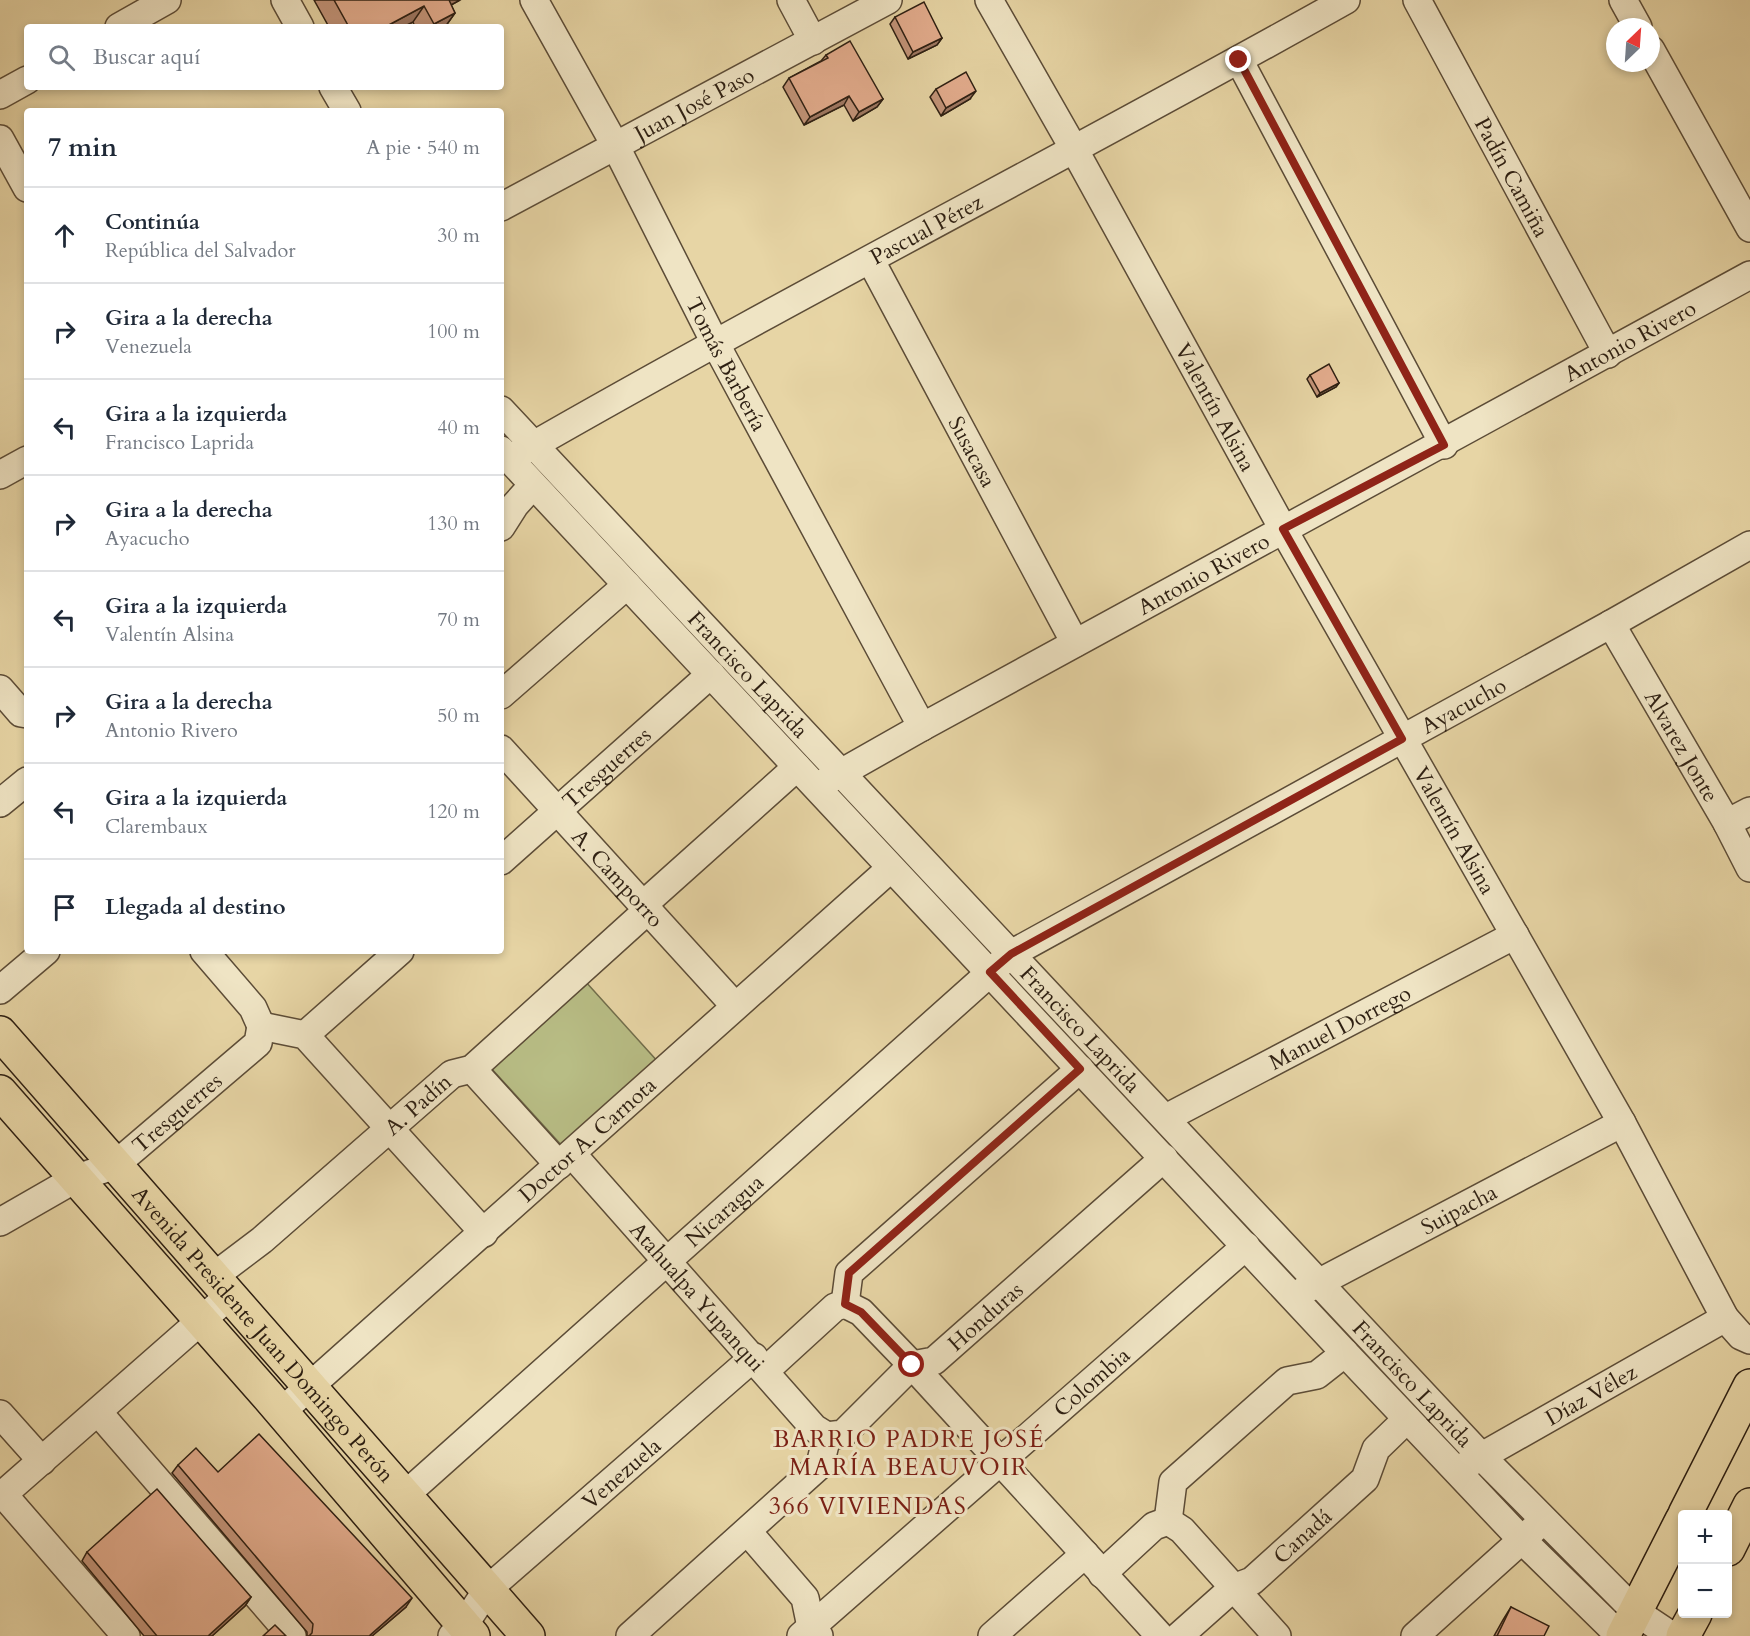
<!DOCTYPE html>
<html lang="es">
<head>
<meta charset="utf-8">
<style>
  body { margin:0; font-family:Cardo,serif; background:#f2f2f3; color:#1f2937 }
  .controls { position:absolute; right:18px; bottom:18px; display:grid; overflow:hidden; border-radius:6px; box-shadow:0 3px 9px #0003 }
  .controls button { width:54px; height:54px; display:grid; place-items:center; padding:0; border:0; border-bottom:2px solid #e0e1e3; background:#fff; color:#1f2937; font:30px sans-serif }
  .compass { position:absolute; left:1606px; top:18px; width:54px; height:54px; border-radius:50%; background:#fff; box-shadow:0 3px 9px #0003; rotate:25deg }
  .stop { position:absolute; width:18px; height:18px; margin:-14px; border:4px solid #8f2418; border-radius:50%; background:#fff }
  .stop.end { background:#8f2418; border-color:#fff; box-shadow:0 2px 6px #0008 }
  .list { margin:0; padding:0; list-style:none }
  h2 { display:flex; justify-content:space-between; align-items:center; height:78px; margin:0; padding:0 24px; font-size:26px }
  h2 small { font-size:20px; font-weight:400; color:#747a83 }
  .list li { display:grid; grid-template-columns:39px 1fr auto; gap:18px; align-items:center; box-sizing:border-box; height:96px; padding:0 24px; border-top:2px solid #e0e1e3 }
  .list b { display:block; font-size:22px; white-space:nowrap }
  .list p { margin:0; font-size:20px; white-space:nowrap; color:#747a83 }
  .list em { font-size:20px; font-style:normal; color:#747a83 }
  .icon { flex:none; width:33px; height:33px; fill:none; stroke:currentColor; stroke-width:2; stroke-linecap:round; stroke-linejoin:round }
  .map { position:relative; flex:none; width:1750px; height:1636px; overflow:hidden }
  .search { position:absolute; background:#fff; box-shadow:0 3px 9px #0003; left:24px; top:24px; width:480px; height:66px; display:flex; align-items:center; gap:15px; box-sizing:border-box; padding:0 21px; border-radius:6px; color:#747a83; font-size:22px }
  .panel { position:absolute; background:#fff; box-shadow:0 3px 9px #0003; left:24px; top:108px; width:480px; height:846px; border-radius:6px }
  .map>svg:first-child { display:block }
</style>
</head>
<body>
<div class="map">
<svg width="1750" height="1636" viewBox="0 0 1750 1636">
  <rect width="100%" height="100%" fill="#e7d5a5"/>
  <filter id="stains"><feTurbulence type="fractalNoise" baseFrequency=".00333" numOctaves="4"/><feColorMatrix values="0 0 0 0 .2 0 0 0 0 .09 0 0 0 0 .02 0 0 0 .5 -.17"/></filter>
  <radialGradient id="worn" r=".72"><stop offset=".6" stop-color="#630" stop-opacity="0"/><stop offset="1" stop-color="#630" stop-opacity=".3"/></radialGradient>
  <path fill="#b8bd85" stroke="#726e4c" stroke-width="1.5" d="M585 981 659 1063 564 1148 490 1067Z"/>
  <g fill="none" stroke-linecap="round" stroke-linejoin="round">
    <defs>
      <g id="minor">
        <path d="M285 0 300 27"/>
        <path id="s1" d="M534 0 615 145 714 341 922 727"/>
        <path d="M791 0 813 41"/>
        <path id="s2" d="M989 0 1074 149 1283 529 1622 1123 1725 1318 1741 1336 1750 1340"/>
        <path id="s3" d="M1417 0 1608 354"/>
        <path d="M1623 0 1638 27"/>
        <path d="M119 27 167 0"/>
        <path d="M1651 50 1750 228"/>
        <path d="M1239 60 1444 445"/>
        <path d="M333 87 347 111"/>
        <path d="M0 95 27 80"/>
        <path d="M0 139 27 188"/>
        <path id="s4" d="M501 207 888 0"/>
        <path id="s5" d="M871 261 1075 643"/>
        <path id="s6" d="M501 410 1481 1456 1636 1612 1672 1636"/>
        <path d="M501 450 1345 1353 1521 1539 1620 1636"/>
        <path id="s7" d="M518 454C791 297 1072 154 1346 0"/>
        <path d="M0 475 27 460"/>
        <path d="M501 527 515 505 533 485"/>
        <path id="s8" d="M1611 624 1727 823 1750 868"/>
        <path d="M0 689 21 713 27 714"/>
        <path d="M501 695 627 585"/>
        <path id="s9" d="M501 749 735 1006"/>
        <path id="s10" d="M825 782 922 727 1750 275"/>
        <path d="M0 803 27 781"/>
        <path d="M1727 823 1750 811"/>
        <path id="s11" d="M501 861 711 674"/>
        <path d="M644 904 797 767"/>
        <path d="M204 951 253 1008 261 1026"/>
        <path d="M0 990 46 951"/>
        <path d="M261 1026 305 1035 484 1233"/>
        <path d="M305 1035 400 951"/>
        <path d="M472 1069 559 1165"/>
        <path id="s12" d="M1166 1118 1515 935"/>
        <path id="s13" d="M572 1154 814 1428 827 1436"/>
        <path id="s14" d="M0 1222 75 1179 115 1165 258 1043 261 1026"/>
        <path id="s15" d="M213 1277 262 1240 452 1074 472 1069 649 909"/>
        <path id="s16" d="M1303 1291 1622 1123"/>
        <path d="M845 1304 861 1312 912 1365 1160 1636"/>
        <path d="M845 1304 849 1273 1080 1069"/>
        <path d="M765 1371 835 1307 845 1304"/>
        <path d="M98 1412 292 1636"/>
        <path id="s17" d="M281 1412 891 868"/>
        <path d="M0 1414 42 1461"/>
        <path id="s18" d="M827 1436 843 1434 912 1365 934 1361 1164 1158"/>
        <path id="s19" d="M1468 1464 1725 1318"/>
        <path d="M3 1494 126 1636"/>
        <path id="s20" d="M404 1496 1011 954 1611 624 1750 545"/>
        <path d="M0 1497 229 1296"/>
        <path d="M1168 1521 1173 1482 1287 1381 1317 1375 1345 1353"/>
        <path d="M1168 1521 1182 1530 1277 1636"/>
        <path d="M748 1532 805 1598 811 1627 819 1636"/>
        <path d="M1102 1574 1154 1526 1168 1521"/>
        <path id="s21" d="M452 1636 464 1625 487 1590 754 1357"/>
        <path d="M630 1636 820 1465 827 1436"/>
        <path id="s22" d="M801 1636 1246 1246"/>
        <path d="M992 1636 1085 1554"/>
        <path id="s23" d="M1179 1636 1233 1588 1252 1581 1365 1479 1376 1449 1407 1419"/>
        <path d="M1415 1636 1535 1528"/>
      </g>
      <g id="major">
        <path id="s24" d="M0 1033 528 1636"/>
        <path d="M0 1092 267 1395 473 1636"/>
        <path d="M1685 1514 1750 1386"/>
        <path d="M1728 1549 1750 1505"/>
        <path d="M1623 1636 1682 1520"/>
        <path d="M1683 1636 1695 1614"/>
      </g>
    </defs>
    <use href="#minor" stroke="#5c4c37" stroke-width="30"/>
    <use href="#major" stroke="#2d1f12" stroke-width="36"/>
    <use href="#minor" stroke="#efe4c4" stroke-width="27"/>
    <use href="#major" stroke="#e7d5a5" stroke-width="33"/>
  </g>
  <path fill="#c39479" stroke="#2d1f12" stroke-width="1.5" d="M314 0H460L451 5 455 13 445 27H415L413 22 403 27H329Z
    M895 17 942 38 937 45 908 59 890 24Z
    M826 55 883 99 877 107 853 121 844 105 804 125 783 87 789 78 821 61Z
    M936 89 970 99 941 116 930 97Z
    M1310 375 1339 383 1336 387 1317 397 1307 379Z
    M178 1465 218 1472 406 1607 372 1636H307V1632L172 1473Z
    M87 1552 251 1597 245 1606 212 1636H144L82 1561Z
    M1511 1607 1544 1636H1494L1503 1620Z"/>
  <path fill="#9f7863" stroke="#2d1f12" stroke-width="1.5" d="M445 0H460L436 13Z
    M424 6 413 22 403 27H385Z
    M455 13 445 27H432L434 24Z
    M942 38 937 45 908 59 913 52Z
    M976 91 970 99 941 116 946 108Z
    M849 96 844 105 804 125 810 117Z
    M883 99 877 107 853 121 859 112Z
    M1339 383 1336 387 1317 397 1320 393Z
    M251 1597 245 1606 212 1636H208Z
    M412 1598 406 1607 372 1636H369Z"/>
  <path fill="#e3ac8d" stroke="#2d1f12" stroke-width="1.5" d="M334 0H449L455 13 434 24 424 6 385 27H349Z
    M924 2 942 38 913 52 895 17Z
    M850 41 883 99 859 112 849 96 810 117 789 78 828 58 826 55Z
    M966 72 976 91 946 108 936 89Z
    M1329 364 1339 383 1320 393 1310 375Z
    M259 1434 412 1598 369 1636H309L312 1633 313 1624 178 1465 196 1448 218 1472Z
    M157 1489 251 1597 208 1636H157L87 1552Z
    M1511 1607 1549 1626 1544 1636H1497Z
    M275 1625 286 1636H263Z"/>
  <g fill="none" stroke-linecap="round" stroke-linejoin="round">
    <path stroke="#8f2418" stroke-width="8" d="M912 1365 861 1312 845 1304 849 1273 1080 1069 990 972 1011 954 1402 739 1283 529 1444 445 1239 60"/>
  </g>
  <g text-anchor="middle" stroke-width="6" stroke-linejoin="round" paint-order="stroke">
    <g font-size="22" fill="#2d1f12" stroke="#efe4c4">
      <text dy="8" stroke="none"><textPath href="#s4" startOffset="219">Juan José Paso</textPath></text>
      <text dy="8" stroke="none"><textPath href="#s3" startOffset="201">Padín Camiña</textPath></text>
      <text dy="8" stroke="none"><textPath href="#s7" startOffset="466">Pascual Pérez</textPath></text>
      <text dy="8" stroke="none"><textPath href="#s10" startOffset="918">Antonio Rivero</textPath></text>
      <text dy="8" stroke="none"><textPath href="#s1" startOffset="412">Tomás Barbería</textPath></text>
      <text dy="8" stroke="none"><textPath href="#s2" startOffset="466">Valentín Alsina</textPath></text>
      <text dy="8" stroke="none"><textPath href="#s5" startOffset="216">Susacasa</textPath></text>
      <text dy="8" stroke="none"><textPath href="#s10" startOffset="432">Antonio Rivero</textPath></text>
      <text dy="8" stroke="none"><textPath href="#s6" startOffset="362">Francisco Laprida</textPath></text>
      <text dy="8" stroke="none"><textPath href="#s20" startOffset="1330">Ayacucho</textPath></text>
      <text dy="8" stroke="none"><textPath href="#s8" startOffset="141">Alvarez Jonte</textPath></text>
      <text dy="8" stroke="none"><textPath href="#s11" startOffset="141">Tresguerres</textPath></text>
      <text dy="8" stroke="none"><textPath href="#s2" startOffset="952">Valentín Alsina</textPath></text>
      <text dy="8" stroke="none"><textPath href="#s9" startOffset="174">A. Camporro</textPath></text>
      <text dy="8" stroke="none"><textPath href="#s12" startOffset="196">Manuel Dorrego</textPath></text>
      <text dy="8" stroke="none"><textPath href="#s6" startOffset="848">Francisco Laprida</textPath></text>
      <text dy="8" stroke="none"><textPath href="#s15" startOffset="268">A. Padín</textPath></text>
      <text dy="8" stroke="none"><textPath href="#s14" startOffset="210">Tresguerres</textPath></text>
      <text dy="8" stroke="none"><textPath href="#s17" startOffset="410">Doctor A. Carnota</textPath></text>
      <text dy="8" stroke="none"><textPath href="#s16" startOffset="176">Suipacha</textPath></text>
      <text dy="8" stroke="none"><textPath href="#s20" startOffset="429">Nicaragua</textPath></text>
      <text dy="8" stroke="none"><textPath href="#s13" startOffset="190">Atahualpa Yupanqui</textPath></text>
      <text dy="8" stroke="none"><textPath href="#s18" startOffset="204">Honduras</textPath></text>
      <text dy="8" stroke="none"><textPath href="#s24" startOffset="400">Avenida Presidente Juan Domingo Perón</textPath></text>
      <text dy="8" stroke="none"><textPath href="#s22" startOffset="386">Colombia</textPath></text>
      <text dy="8" stroke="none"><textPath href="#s6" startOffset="1334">Francisco Laprida</textPath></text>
      <text dy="8" stroke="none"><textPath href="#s19" startOffset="141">Díaz Vélez</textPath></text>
      <text dy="8" stroke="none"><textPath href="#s21" startOffset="236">Venezuela</textPath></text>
      <text dy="8" stroke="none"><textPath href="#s23" startOffset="160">Canadá</textPath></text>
    </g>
    <g font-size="24" letter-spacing="1.5" fill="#7a1f14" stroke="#efe4c4">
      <text x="909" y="1447">BARRIO PADRE JOSÉ<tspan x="909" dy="28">MARÍA BEAUVOIR</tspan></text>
      <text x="868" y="1514">366 VIVIENDAS</text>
    </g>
  </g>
  <rect width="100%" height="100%" filter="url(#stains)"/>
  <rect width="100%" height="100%" fill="url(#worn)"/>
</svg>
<div class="controls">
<button>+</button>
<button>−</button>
</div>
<svg class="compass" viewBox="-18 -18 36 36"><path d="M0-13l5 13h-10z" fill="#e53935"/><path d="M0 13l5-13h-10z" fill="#747a83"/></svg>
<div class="stop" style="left:912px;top:1365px"></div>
<div class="stop end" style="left:1239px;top:60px"></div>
<div class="search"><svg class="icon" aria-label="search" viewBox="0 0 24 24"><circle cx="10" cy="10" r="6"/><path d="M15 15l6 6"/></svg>Buscar aquí</div>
<section class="panel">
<h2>7 min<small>A pie · 540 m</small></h2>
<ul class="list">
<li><svg class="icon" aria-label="ahead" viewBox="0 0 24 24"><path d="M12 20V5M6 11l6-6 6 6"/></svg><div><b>Continúa</b><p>República del Salvador</p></div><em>30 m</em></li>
<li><svg class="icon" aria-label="right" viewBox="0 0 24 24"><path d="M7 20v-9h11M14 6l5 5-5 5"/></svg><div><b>Gira a la derecha</b><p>Venezuela</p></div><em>100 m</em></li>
<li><svg class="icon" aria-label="left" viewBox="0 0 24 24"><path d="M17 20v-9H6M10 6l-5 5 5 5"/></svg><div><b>Gira a la izquierda</b><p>Francisco Laprida</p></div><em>40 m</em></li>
<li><svg class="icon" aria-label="right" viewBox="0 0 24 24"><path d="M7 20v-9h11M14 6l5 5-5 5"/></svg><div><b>Gira a la derecha</b><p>Ayacucho</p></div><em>130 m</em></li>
<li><svg class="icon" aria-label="left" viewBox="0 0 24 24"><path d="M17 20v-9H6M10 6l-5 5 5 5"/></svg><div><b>Gira a la izquierda</b><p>Valentín Alsina</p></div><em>70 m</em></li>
<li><svg class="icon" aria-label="right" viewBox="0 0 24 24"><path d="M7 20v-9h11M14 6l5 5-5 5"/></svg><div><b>Gira a la derecha</b><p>Antonio Rivero</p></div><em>50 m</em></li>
<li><svg class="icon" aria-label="left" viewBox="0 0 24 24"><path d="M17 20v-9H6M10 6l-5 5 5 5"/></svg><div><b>Gira a la izquierda</b><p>Clarembaux</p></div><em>120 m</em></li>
<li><svg class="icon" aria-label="arrive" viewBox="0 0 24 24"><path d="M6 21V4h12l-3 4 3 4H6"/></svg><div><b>Llegada al destino</b></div></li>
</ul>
</section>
</div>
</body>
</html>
